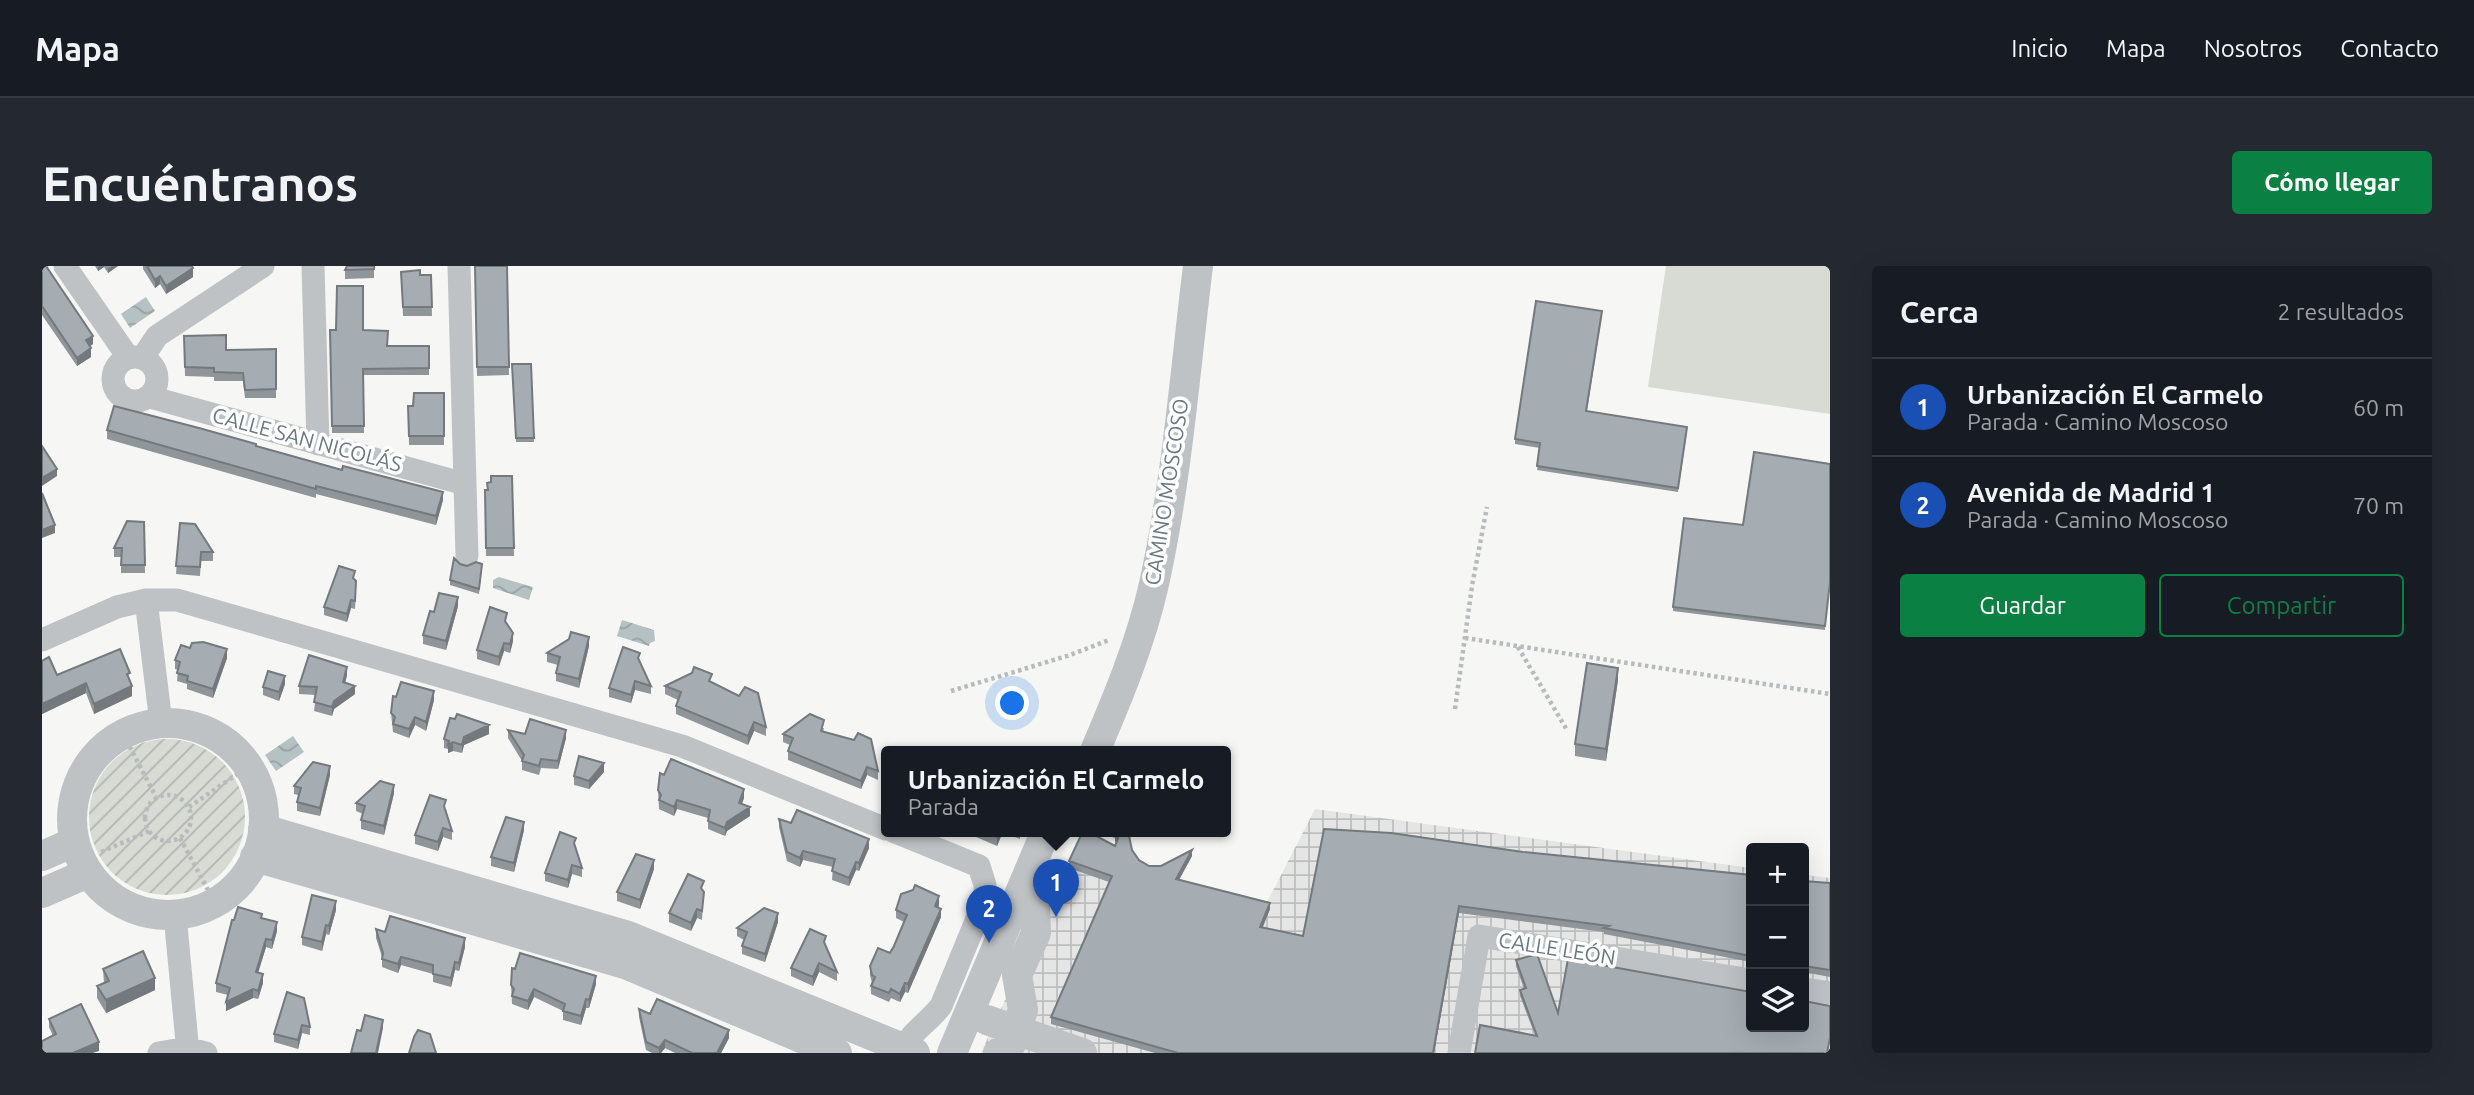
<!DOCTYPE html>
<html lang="es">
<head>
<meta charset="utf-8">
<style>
  body { margin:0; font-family:Ubuntu,sans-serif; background:#242831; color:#f1f3f6 }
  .controls { position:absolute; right:21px; bottom:21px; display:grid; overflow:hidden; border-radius:7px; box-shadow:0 7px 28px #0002 }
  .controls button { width:63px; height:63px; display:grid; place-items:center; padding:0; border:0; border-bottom:2px solid #363941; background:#171b24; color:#f1f3f6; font:35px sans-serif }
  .you { position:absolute; left:971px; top:438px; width:24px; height:24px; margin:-18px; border:5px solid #fff; border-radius:50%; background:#1a73e8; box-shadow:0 0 0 10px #1a73e833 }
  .badge { display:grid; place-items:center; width:46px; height:46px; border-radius:50%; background:#0b8043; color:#fff; font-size:23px; font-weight:700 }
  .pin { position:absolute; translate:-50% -58px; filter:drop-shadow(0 2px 4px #0008) }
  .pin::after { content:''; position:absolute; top:37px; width:24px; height:21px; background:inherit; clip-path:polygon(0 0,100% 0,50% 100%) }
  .popup { position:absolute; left:839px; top:480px; width:350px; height:91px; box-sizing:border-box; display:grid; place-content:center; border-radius:7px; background:#171b24; filter:drop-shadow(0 2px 5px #0005); font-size:23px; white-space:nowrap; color:#9ea1a6 }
  .popup b { font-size:26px; color:#f1f3f6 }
  .popup::after { content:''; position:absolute; left:50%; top:100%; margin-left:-14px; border:14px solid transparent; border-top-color:#171b24 }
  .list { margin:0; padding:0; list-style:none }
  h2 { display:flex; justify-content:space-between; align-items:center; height:91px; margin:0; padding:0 28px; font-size:30px }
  h2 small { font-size:23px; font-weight:400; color:#9ea1a6 }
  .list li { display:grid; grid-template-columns:46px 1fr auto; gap:21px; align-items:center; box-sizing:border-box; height:98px; padding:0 28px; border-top:2px solid #363941 }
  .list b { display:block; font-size:26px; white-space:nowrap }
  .list p { margin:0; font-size:23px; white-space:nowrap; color:#9ea1a6 }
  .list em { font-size:23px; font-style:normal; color:#9ea1a6 }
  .actions { display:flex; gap:14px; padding:21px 28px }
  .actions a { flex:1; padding:16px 0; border:2px solid #0b8043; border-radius:7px; text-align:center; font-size:24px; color:#0b8043 }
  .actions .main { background:#0b8043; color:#fff }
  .icon { flex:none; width:38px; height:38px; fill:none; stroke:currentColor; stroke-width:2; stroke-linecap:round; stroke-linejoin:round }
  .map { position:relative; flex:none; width:1788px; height:787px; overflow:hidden; border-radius:7px }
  header { display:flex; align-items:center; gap:42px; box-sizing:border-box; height:98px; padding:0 35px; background:#171b24; border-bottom:2px solid #363941 }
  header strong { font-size:33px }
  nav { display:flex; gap:38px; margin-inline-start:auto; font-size:24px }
  .intro { display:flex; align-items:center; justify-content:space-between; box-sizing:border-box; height:168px; padding:0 42px }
  h1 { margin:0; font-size:49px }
  .button { padding:18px 32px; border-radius:7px; background:#0b8043; color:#fff; font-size:24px; font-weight:700 }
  main { display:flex; gap:42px; padding:0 42px }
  aside { flex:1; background:#171b24; border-radius:7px; box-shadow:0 7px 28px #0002 }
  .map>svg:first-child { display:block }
</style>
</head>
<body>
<header>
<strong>Mapa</strong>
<nav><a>Inicio</a><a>Mapa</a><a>Nosotros</a><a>Contacto</a></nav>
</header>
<div class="intro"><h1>Encuéntranos</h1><a class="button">Cómo llegar</a></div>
<main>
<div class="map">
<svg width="1788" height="787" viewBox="0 0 1788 787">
  <defs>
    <pattern id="industrial-grid" width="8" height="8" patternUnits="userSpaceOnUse" patternTransform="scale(1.75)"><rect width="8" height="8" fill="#e4e5e4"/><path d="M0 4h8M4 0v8" fill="none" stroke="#bdbebe"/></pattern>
    <pattern id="garden-furrows" width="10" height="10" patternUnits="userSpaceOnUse" patternTransform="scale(1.75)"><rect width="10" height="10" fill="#d7dbd3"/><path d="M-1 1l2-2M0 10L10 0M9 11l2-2" fill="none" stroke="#b2b6b1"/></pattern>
    <pattern id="water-waves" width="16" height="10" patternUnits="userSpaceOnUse" patternTransform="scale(1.75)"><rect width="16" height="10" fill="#b5c1c3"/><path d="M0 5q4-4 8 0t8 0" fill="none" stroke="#97a2a4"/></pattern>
  </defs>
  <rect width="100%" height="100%" fill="#f6f6f4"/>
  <path fill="url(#industrial-grid)" d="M1273 543 1709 602V761H1762V609L1788 612V787H939L1025 597 1219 648Z"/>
  <path fill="url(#garden-furrows)" d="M47 551a78 78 0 1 1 156 0a78 78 0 1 1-156 0Z"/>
  <path fill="#d7dbd3" d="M1624 0H1788V148L1606 121Z"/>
  <path fill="url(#water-waves)" d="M104 31 113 45 88 62 79 48Z
    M457 311 491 321 487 334 451 322V314Z
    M580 354 612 364 613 375 608 377 607 380 575 370Z
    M251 470 262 486 234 505 223 489Z"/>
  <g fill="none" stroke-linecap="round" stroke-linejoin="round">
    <path stroke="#b8bbbd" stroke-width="4.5" stroke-dasharray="3.5 3.5" stroke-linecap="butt" d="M1423 372 1788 428
      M1476 381 1525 464
      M909 425 1025 390 1067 374
      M1413 443 1430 320 1445 241
      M81 468 114 531
      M103 552a23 23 0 1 1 46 0a23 23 0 1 1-46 0Z
      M147 541 206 501
      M138 572 173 637
      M59 586 107 565"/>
    <path stroke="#bec2c5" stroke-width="23" d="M23 0 86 91
      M271 0 276 178
      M417 0 425 290
      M71 113a22 22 0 1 1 44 0a22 22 0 1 1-44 0Z
      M101 91 115 70 221 0
      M108 131 423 218
      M104 334 119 457
      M0 374 75 341 104 334H135L640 480 844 563
      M851 565 937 600 943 619V633L899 740C886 757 867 767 859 787
      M133 649 146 787
      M1762 723 1788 727
      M117 787 145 782 164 787
      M1417 787 1437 670 1709 714"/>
    <path stroke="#bec2c5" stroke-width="30" d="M30 553a96 96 0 1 1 192 0a96 96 0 1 1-192 0Z
      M1053 485C1076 431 1099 376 1112 318 1135 214 1143 106 1156 0
      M221 563 586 670 873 787
      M0 590 32 576
      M213 591 583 698 795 787
      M0 627 46 607
      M945 754 1040 787
      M910 787 1004 565
      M956 787 969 778 981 744 975 709 994 667 993 640"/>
  </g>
  <path fill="#8f9599" d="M53 0H76L66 7 62 1 56 5Z
    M101 0H150L151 11 124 28 118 18 113 22 101 3Z
    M332 0V12L303 13V4Z
    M433 0H465L467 109 435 110Z
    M0 1 51 78 48 80 49 91 35 100 0 49Z
    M359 6 378 9H389L390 50H361Z
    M1560 49 1545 145 1645 165 1636 226 1495 204 1498 182 1473 178V173Z
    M288 64H321L346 80H387V109H321L322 167H290Z
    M142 70 184 84 234 83V132H203L201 115H172V111L143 110Z
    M470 98H489L492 176H474Z
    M402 127V179H367L366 140H371Z
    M65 164 214 180 401 234 394 259 274 228V232L65 173Z
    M1788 198 1783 364 1631 345V341L1701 259Z
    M470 210 472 290H444L443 224H446Z
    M102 256 103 307H79V291H72V282Z
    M138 257 171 286V295H159L158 310 134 308Z
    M418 298 440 302 437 328 408 319V314Z
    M313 314 314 324 313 343 309 342 305 356 282 349V341Z
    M416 340 404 384 381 378V369L392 346Z
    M465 356V357L471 375 468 387 462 385 457 400 435 393V384Z
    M547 380 537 422 514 415V407L516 399 505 396V387Z
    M148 382 185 392 171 432 145 423V418L135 415 136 404 133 403V394Z
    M0 395 15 409 88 415 90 430 52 448 44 427 0 448Z
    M598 395 609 420V428L593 424 589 437 567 431V422Z
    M305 409 303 417 313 428 292 443 290 450 272 445 274 429 257 428V420Z
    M1576 414 1564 495 1533 490V478Z
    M669 417 724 461V470L712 465 706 479 634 448V440L636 434 623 428V420Z
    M243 418 237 435 221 429V421Z
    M354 431 392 434 384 465 373 459 367 472 351 466 349 447Z
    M782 462 781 466 836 505V514L825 509 819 523 746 494V485L748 479 741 476V468Z
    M466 464 483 468 524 472 516 503 499 502 497 509 480 504V495L466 472Z
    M447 468 422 479 420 487 411 485 406 487V483L402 482V473Z
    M562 506 547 523 532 519V510Z
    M288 509 278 550 255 545V536L256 529 252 528V520Z
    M616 524 702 532 700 538 708 550 685 565 683 570 666 563V552L635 543 632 550 617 543Z
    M352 527 342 569 319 563V554L321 548 314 545V537Z
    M404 543 410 565V574L401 571 396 585 373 578V569Z
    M737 553 749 557 827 582 817 605 814 604 807 620 790 614 791 601 761 594 758 601 745 595 737 561Z
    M482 564 472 606 449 600V591Z
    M920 565H978V573L961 566 955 580Z
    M1075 565H1096L1087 569 1090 584 1097 594 1107 600H1119L1150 590 1137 614 1228 643 1221 661 1261 670 1481 586 1709 609V696L1562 668V666L1417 647 1392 787H1113L1009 758V751L1067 616 1027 602V595L1073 580 1075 575 1073 576Z
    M534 580 533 582 540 602V611L530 608 526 622 503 615V607Z
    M612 603 598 643 575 635V626Z
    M1762 615 1788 617V711L1762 706Z
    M662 624 660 654 655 652 649 665 627 656V647Z
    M897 639 896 642 899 651 866 727 863 726 858 736 849 732 847 736 829 728V720L830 717 828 709V700L848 687 862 656 854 652V644Z
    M294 644 287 669 284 668 280 685 260 679V671Z
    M220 652 235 665 230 683 224 681 216 706 221 717 216 733 211 732 184 745 186 729 174 726V717Z
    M736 656 723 696 700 688V680L702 674 695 670V662Z
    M334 663 343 666 423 681 417 705 413 704 409 721 391 716V708L359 699 356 707 340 701V691L334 672Z
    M784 679V680L795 706V715L777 706 771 720 749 710V702Z
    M1474 694 1516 747 1786 787 1493 769 1478 730V724L1482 723 1474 700Z
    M61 703 113 724 64 747 55 732V720L62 717Z
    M554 718 547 742H544L539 759 521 754V745L492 731 486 744 470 738 469 719Z
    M245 726 268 761V769L260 767 256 783 232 776V768Z
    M597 743 608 748 687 772 679 787H633L623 782 619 787H610L604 784 597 751Z
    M7 753 57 785 11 770 7 761Z"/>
  <path fill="#74797d" d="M58 0H62V1L56 5V1Z
    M70 0H76L66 7V3Z
    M151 2V11L124 28V20Z
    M118 10V18L113 22V14Z
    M51 70V78L44 83V74Z
    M49 82V91L35 100V92Z
    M15 203V210L0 220V212Z
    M401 226V234L394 259V250Z
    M13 259V267L0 272V264Z
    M416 331V340L404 384V375Z
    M309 334V342L305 356V348Z
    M471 367V375L468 387V378Z
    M547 371V380L537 422V413Z
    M462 377V385L457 400V391Z
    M185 383V392L171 432V423Z
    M305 401V409L301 425V416Z
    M1576 402V414L1564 495V483Z
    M243 410V418L237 435V426Z
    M593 415V424L589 437V429Z
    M44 417V427L0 448V438Z
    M90 420V430L52 448V438Z
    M313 420V428L292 443 290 450V441L292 435Z
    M392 425V434L384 465V456Z
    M373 451V459L367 472V463Z
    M712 456V465L706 479V470Z
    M447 459V468L422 479 420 487V479L422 471Z
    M524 464V472L516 503V495Z
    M411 476V485L406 487V479Z
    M562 497V506L547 523V515Z
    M288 500V509L278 550V542Z
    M825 501V509L819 523V515Z
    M352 519V527L342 569V560Z
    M702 523V532L697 545V537Z
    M635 534V543L632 550V541Z
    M708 541V550L685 565 683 570V562L685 556Z
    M482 556V564L472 606V597Z
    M401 562V571L396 585V576Z
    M957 565H961L955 580V571Z
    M1086 565H1096L1086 570Z
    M1078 567V574L1073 576V570Z
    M827 573V582L817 605V597Z
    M1150 584V590L1134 619V613Z
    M761 585V594L758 601V592Z
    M612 594V603L598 643V634Z
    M814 596V604L807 620V612Z
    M530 599V608L526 622V614Z
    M897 630V639L893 649V640Z
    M294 635V644L287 669V660Z
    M1228 637V643L1218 667V661Z
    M1417 640V647L1392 787H1391Z
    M655 643V652L649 665V657Z
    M899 643V651L866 727V718Z
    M736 647V656L723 696V688Z
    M235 656V665L230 683V674Z
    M284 659V668L280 685V676Z
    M423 672V681L417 705V697Z
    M224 673V681L214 714V706Z
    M359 691V699L356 707V698Z
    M413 696V704L409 721V712Z
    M777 697V706L771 720V711Z
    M221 708V717L216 733V725Z
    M554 710V718L547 742V734Z
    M113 712V724L64 747V734Z
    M863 717V726L858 736V728Z
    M211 723V732L184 745V736Z
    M492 723V731L486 744V735Z
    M544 733V742L539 759V750Z
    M341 754V762L336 787H334Z
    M260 759V767L256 783V774Z
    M687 764V772L679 787H675Z
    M623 774V782L619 787H617V782Z
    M57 776V785L51 787H31Z"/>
  <path fill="#a6adb2" stroke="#74797d" stroke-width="2" d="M2 0H4L51 70 44 74 49 82 35 92 0 40V1Z
    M105 0H150L151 2 124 20 118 10 113 14Z
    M305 0H332V3L303 4Z
    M433 0H465L467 101H435Z
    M378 4V9H389L390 41H361L359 6Z
    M295 20H321V64L346 65 345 80H387V102L321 103 322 160H290L288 64H294Z
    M1494 35 1560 45 1544 145 1645 161 1636 222 1495 200 1498 177 1473 173Z
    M184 69V84L234 83V123L203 124 201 107 172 106V102L143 101 142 70Z
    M470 98H489L492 172H474Z
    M372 127H402V170H367L366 140H371Z
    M72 140 157 162 214 178V180L300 204 301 200 401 226 394 250 274 220V223L65 164Z
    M0 180 15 203 0 212Z
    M1712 186 1788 198V316L1783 360 1631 341 1642 252 1701 259Z
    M449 210H470L472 282H444L443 224H446L445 217 449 216Z
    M0 227 13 259 0 264Z
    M85 255 102 256 103 299H79L80 282H72Z
    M138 257 153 258 171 286H159L158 301 134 300Z
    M412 292 418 298 425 300 434 296 440 298 437 323 408 314Z
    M297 300 313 305 311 312 314 315 313 335 309 334 305 348 282 341Z
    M397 327 416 331 404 375 381 369 388 345 392 346Z
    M448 341 465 347 463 355 471 367 468 378 462 377 457 391 435 384Z
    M529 366 547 371 537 413 514 407 518 391 505 387 527 373Z
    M161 376 185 383 171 423 145 415 146 410 135 407 138 396 133 394 139 379 148 382 150 377Z
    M581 381 598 387 596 392 609 420 593 415 589 429 567 422Z
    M78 383 88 407 85 408 90 420 52 438 44 417 0 438V395L7 391 15 409Z
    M267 389 305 401 301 416 313 420 292 435 290 441 272 436 275 421 257 420Z
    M1545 397 1576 402 1564 483 1533 478Z
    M652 401 670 408 667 415 697 430 703 421 716 427 724 461 712 456 706 470 634 440 639 426 623 420 650 407Z
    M226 405 243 410 237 426 221 421Z
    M359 416 392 425 384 456 373 451 367 463 351 458 353 451 349 447 351 430 354 431Z
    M415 448 447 459 422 471 420 479 411 476 406 479 407 475 402 473 408 452 413 453Z
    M768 448 782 454 779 465 812 474 816 467 829 473 836 505 825 501 819 515 746 485 751 472 741 468Z
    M488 453 524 464 516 495 499 493 497 500 480 495 482 489 466 464 483 468Z
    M537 490 562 497 547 515 532 510Z
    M629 493 702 523 697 537 708 541 685 556 683 562 666 555 668 544 635 534 632 541 617 534 619 529 616 524 618 507 622 509Z
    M271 496 288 500 278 542 255 536 259 522 252 520Z
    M338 515 352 519 342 560 319 554 323 540 314 537Z
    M388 529 404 534 402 540 410 565 401 562 396 576 373 569Z
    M755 544 827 573 817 597 814 596 807 612 790 605 793 593 761 585 758 592 745 586 737 553 749 557Z
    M464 551 482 556 472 597 449 591Z
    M1282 563 1349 567 1481 586 1709 609V690L1562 662 1567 660 1417 640 1391 787H1136L1009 751 1070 610 1027 595 1041 565H1045L1073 580 1078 567 1073 570 1075 565H1086L1090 584 1097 594 1107 600H1119L1150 584 1134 613 1228 637 1218 661 1261 670Z
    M940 565H957L955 571Z
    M518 566 534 572 532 577 540 602 530 599 526 614 503 607Z
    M594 588 612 594 598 634 575 626Z
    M646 608 662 615 659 622 662 626 660 645 655 643 649 657 627 647Z
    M1762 615 1788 617V704L1762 700Z
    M873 619 897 630 893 640 899 643 866 718 863 717 858 728 849 723 847 727 829 720 833 711 830 709 828 700 836 682 848 687 852 680 865 649 854 644 859 628 871 624Z
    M270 629 294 635 287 660 284 659 280 676 260 671Z
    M196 641 220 648 219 652 235 656 230 674 224 673 214 706 221 708 216 725 211 723 184 736 188 722 174 717 190 654H192Z
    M722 642 736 647 723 688 700 680 705 666 695 662Z
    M348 650 423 672 417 697 413 696 409 712 391 708V699L359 691 356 698 340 693 341 687 334 663 343 666Z
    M768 663 784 670 782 676 795 706 777 697 771 711 749 702Z
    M101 685 113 712 64 734 55 720 67 715 61 703Z
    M478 687 554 710 547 734 544 733 539 750 521 745 523 738 492 723 486 735 470 730 472 723 469 719 470 702 473 703Z
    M1495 688 1516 747 1526 693 1709 726V761H1762V735L1788 740V772L1785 787H1433L1438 759 1495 770 1478 724 1484 722 1474 694Z
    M245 726 262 732 268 761 260 759 256 774 232 768Z
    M615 733 687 764 675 787H650L623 774 617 782 604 776 597 743 608 748Z
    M39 738 57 776 31 787H0V775L14 768 7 753Z
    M323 749 341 754 334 787H309L315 764 319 765Z
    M376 764 388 768 394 787H367L372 771Z"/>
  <g text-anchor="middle" stroke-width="7" stroke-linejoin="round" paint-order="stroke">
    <g font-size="21" fill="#697881" stroke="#fff">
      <text transform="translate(265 174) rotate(15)" y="7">CALLE SAN NICOLÁS</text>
      <text transform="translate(1125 226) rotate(-81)" y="7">CAMINO MOSCOSO</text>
      <text transform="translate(1515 683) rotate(9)" y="7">CALLE LEÓN</text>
    </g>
  </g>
</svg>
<div class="controls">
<button>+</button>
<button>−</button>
<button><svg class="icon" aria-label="layers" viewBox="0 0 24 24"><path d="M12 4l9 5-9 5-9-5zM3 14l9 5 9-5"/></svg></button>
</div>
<div class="you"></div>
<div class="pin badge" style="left:1014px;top:651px;background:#1a4fb4">1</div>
<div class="popup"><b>Urbanización El Carmelo</b>Parada</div>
<div class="pin badge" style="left:947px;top:677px;background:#1a4fb4">2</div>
</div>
<aside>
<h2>Cerca<small>2 resultados</small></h2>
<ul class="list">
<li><span class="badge" style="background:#1a4fb4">1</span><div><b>Urbanización El Carmelo</b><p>Parada · Camino Moscoso</p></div><em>60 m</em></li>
<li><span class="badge" style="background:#1a4fb4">2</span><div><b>Avenida de Madrid 1</b><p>Parada · Camino Moscoso</p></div><em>70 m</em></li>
</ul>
<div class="actions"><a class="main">Guardar</a><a>Compartir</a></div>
</aside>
</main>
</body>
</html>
